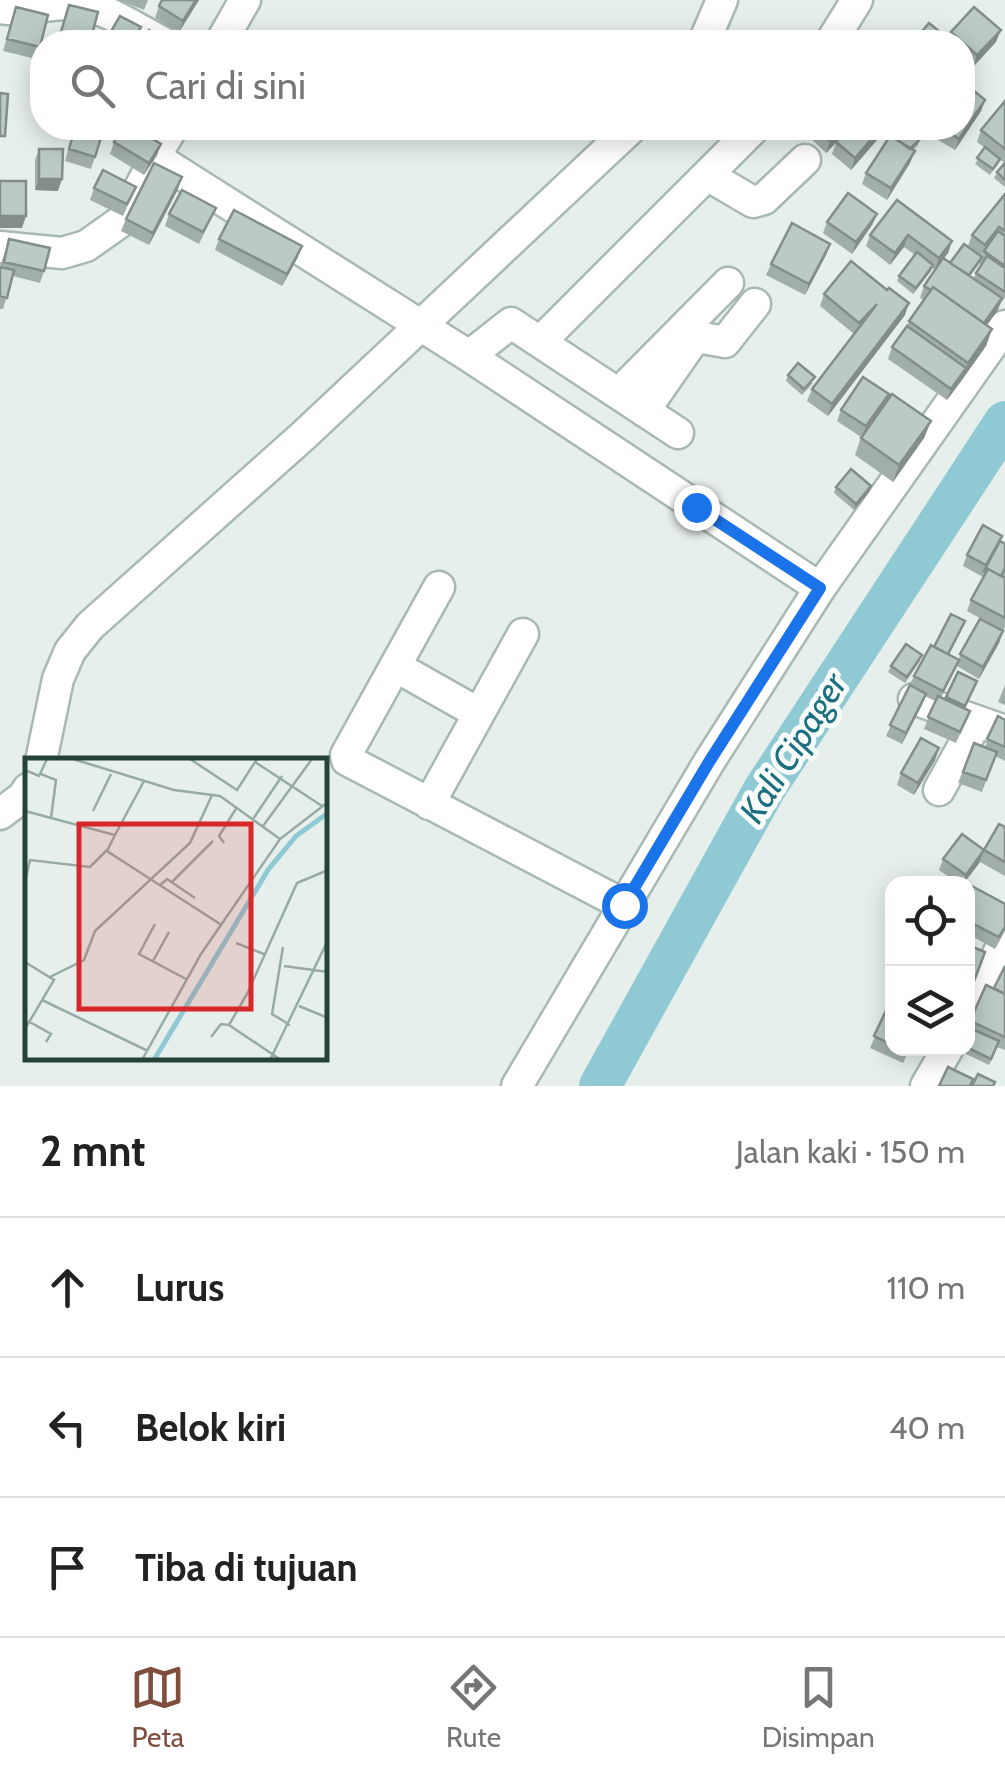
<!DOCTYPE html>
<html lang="id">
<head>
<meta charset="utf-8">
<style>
  body { margin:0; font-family:Cabin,sans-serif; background:#f6f6f6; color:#222 }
  .controls { position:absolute; right:30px; bottom:30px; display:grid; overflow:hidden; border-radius:20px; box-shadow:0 5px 25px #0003 }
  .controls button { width:90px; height:90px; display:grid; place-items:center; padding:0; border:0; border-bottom:2px solid #e0e0e0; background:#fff; color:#222; font:50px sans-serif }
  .stop { position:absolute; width:30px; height:30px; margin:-22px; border:8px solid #1a73e8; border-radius:50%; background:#fff }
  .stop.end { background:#1a73e8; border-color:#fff; box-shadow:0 2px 10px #0008 }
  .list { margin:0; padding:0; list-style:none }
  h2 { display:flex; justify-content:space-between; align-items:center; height:130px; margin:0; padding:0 40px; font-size:42px }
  h2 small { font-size:32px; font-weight:400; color:#767676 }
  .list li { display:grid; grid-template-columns:65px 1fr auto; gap:30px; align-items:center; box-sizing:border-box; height:140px; padding:0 40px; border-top:2px solid #e0e0e0 }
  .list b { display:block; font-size:38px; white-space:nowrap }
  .list em { font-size:32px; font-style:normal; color:#767676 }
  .icon { flex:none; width:55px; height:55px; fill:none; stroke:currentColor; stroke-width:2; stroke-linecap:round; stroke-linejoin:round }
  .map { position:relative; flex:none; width:1005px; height:1086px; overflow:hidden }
  .search { position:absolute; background:#fff; box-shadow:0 5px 25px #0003; left:30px; right:30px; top:30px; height:110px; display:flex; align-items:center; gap:25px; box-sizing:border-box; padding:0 35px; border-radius:40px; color:#767676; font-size:38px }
  .sheet { height:550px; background:#fff }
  nav { display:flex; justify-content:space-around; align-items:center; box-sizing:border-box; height:140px; border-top:2px solid #e0e0e0; background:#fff; font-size:28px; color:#767676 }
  nav a { display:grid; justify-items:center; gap:5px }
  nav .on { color:#804e3d }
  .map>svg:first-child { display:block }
</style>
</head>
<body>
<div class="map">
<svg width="1005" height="1086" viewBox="0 0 1005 1086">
  <rect width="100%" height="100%" fill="#e6efeb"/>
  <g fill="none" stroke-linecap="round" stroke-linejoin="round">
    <path stroke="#8ec9d4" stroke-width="42" d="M600 1086 764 790 1005 422"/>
    <defs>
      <path id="minor" d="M0 8C26 12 48 3 73 4 103 5 136 29 162 42
        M221 42 245 0
        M704 42 722 0
        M831 42 857 0
        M172 128 160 148 161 161 469 356 820 588
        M707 175 753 202 764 199 805 160
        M0 247 62 253 86 246 123 220 158 153
        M541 341 754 128
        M469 356 511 323 678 433
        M619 393 728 283
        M644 411 692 342 697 337 725 342 755 304
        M439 587 346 755 347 760 624 905
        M395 666 478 713
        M914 699 1005 731
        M41 761 58 679 70 651 90 626 303 436 631 128
        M939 790 977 721
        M429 804 523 634
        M0 814 24 796 28 789
        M968 1015 1005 940
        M517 1086 709 762 820 588 1005 326
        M926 1086 948 1048"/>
    </defs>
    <use href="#minor" stroke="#a8b8b2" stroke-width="35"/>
    <use href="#minor" stroke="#fff" stroke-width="30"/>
  </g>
  <path fill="#a1aea9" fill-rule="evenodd" d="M119 0H148L144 10Z
    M199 0 179 32 155 18 159 6Z
    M16 7 40 47 36 59 3 51Z
    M951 32 996 42 973 67 967 61 962 70V42H916L918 36 948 39Z
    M985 100 981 111 955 150 938 140 943 128Z
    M1005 101V187L994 178 997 172 1005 163 1000 160 990 175 975 164 985 148 977 142 981 130Z
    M74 128H104L91 169 65 161Z
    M114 128H134L157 155 144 175 110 154 114 142 121 131Z
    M810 128H881L877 140 851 170 832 154 836 143 826 153 807 135Z
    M913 128H938L929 140Z
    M890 134 920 139 918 145 913 150 910 163 887 200 862 184 866 173Z
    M39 149 58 191 35 190V160Z
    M136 187 123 216 90 200 94 188Z
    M178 189 149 245 121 231 126 219Z
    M1005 194V297L987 325 992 329 986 346 947 400 888 359 892 347 924 300 920 298 924 286 935 270 932 268 913 294 897 281 899 276 915 255 904 247 890 265 866 246 870 235 897 200 952 241 948 253 944 258 950 263 982 257 983 253 981 256 968 246 972 235ZM980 263 981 264 973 279 970 276Z
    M216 208 199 244 165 226 169 214Z
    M877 214 872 225 852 254 823 233 827 222Z
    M9 239 44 271 40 283 13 276 3 309H0V267Z
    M219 239 298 257 282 286 215 250Z
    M830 244 826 255 805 295 766 275 771 264Z
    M824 294 905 315 828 416 807 401 812 389 854 334 820 306Z
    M788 375 813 383 802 395 786 381Z
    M885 404 931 421 924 438 893 482 855 455 861 437 837 421 841 410Z
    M871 486 869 492 854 510 834 493 836 487Z
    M1000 541 1005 544V627L1003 631 967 611 971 600 983 577 963 566 967 555Z
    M965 621 949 654 959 659 960 654 1003 631 999 643 979 679 957 666 941 698 945 699 958 672 975 687 965 708 970 711 956 743 924 729 935 701 925 696 902 744 886 736 914 676 934 647Z
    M920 661 905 683 888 672 891 666Z
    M1005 685V705L998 702Z
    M998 716 1005 720V761L995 756 982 792 958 783 974 743 985 747Z
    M939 748 935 760 914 795 897 785 901 773Z
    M1005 827V876L980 862 984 850Z
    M943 859 980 862 965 882H956L939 870Z
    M968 884 1005 904V931L995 949 968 934Z
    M1005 966V1050L997 1047 989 1065 962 1052 963 1048H968L970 1035 968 1034V1027L986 985 994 989Z
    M892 998V1048H910L903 1063 870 1048Z"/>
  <path fill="#838d89" d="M196 0H199L179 32 183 21Z
    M1001 30 996 42 973 67 977 55Z
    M985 100 981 111 955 150 959 139Z
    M844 128H850L826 153 830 141Z
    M881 128 877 140 851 170 855 158Z
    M161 144 157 155 144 175 149 163Z
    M915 151 910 163 887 200 891 188Z
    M182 177 178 189 149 245 153 233Z
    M39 179H62L58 191 35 190Z
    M877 214 872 225 852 254 856 242Z
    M0 216H26L22 228H0Z
    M908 235 904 247 890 265 895 253Z
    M952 241 948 253 935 270 939 258Z
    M830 244 826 255 805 295 809 284Z
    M302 246 298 257 282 286 287 274Z
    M933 265 931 271 913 294 916 288Z
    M1002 298 998 310 978 337 983 326Z
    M909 303 905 315 828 416 832 404Z
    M992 329 986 346 962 380 968 363Z
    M966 368 962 380 947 400 951 389Z
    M889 394 884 406 862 438 866 426Z
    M931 421 924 438 893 482 899 465Z
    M871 486 869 492 854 510 856 504Z
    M1003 631 999 643 979 679 983 667Z
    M926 694 922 705 902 744 906 733Z
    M939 748 935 760 914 795 918 783Z
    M984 850 980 862 963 884 966 875Z"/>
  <path fill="#bbcac4" stroke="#838d89" stroke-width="2.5" d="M162 0H196L183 21 159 6Z
    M69 5 98 12 90 42H58Z
    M16 7 48 15 40 47 7 39Z
    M974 7 1001 30 977 55 951 32Z
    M120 16 141 27 132 42H105Z
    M929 23 952 42H926L918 36Z
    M149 30 170 42H142Z
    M844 32 858 42H836Z
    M962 51 968 56 962 63Z
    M962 81 985 100 959 139 943 128H962V99L964 97 962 98Z
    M0 93 8 94 5 136H0Z
    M1005 101V149L981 130Z
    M75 128H104L95 157 69 149Z
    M123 128H134L161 144 149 163 114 142Z
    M816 128H844L830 141Z
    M848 128H881L855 158 836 142Z
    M896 128H908L920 139 910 149 890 134Z
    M923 128H936L931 134Z
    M890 136 915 151 891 188 866 173Z
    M985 147 1000 159 993 169 977 158Z
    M39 149H63L62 179H39Z
    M154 163 182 177 153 233 126 219Z
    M1005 163V180L997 172Z
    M103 170 136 187 127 204 94 188Z
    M0 181H26V216H0Z
    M182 190 216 208 203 232 169 214Z
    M848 193 877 214 856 242 827 222Z
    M1005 194V231L999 227 985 245 972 235Z
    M897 200 952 241 939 258 908 235 895 253 870 235Z
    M234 210 302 246 287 274 219 239Z
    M792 223 830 244 809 284 771 264Z
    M998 231 1005 236V266L984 251Z
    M9 239 50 248 44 271 4 262Z
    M964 244 982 257 969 275 950 263Z
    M917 252 933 265 916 288 899 276Z
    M987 256 1005 268V292L976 273Z
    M943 258 1002 298 984 323 933 287 931 290 924 286Z
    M851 261 887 290 889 288 909 303 832 404 812 389 877 304 859 323 824 294Z
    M0 267 14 270 7 298 0 296Z
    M933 287 992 329 968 363 909 321Z
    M907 326 966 368 951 389 892 347Z
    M798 363 815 377 804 389 788 375Z
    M863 377 889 394 866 426 841 410Z
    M892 394 931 421 899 465 861 438Z
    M851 469 871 486 856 504 836 487Z
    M983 525 1002 536 986 565 967 555Z
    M1000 541 1005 544V568L1001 576 988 569 986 572 984 571Z
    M988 569 1005 578V618L971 600Z
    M951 614 965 621 948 654 934 647Z
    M980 619 1003 631 983 667 960 654Z
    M906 644 922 655 907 677 891 666Z
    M931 645 959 660 943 691 914 676Z
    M958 672 977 681 965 706 946 697Z
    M910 685 926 694 906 733 890 725Z
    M938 696 970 711 960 732 928 717Z
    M998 716 1005 720V747L987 739Z
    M921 738 939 748 918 783 901 773Z
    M974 743 997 752 986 780 963 772Z
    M999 824 1005 827V862L984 850Z
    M962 834 984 850 966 875 943 859Z
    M968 884 1005 904V927L999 937 968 921Z
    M968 945 985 952 968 997Z
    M1005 966V994L994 988Z
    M986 985 1005 994V1037L970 1021Z
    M892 998V1045L874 1036Z
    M972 1029 999 1041 991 1059 968 1048V1039Z
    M948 1067 973 1079 970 1086H939Z
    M978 1074 995 1082 993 1086H972Z"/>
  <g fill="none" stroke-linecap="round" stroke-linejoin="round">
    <path stroke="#1a73e8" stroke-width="12" d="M624 905 709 762 820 588 696 507"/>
  </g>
  <g text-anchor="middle" stroke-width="10" stroke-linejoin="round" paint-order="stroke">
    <g font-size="35" font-style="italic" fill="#1c6f80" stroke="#f7fbf9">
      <text transform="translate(793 748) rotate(-58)" y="12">Kali Cipager</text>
    </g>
  </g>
  <g transform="translate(25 758)">
    <rect width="302" height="302" fill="#e6efeb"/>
    <path fill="none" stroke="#8ec9d4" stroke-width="5" d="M129 302 243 112 271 78 303 55"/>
    <path fill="none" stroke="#98aaa4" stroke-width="2.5" d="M48 1 149 32 195 38 255 81M165 1 212 32 232 1M230 4 297 48M0 12 14 18 22 1M16 16 31 22 26 60M0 53 90 77 82 93 195 166M68 53 86 16M228 61 257 18M238 68 287 1M90 77 119 23M199 85 194 78 212 49M0 124 5 102 65 109 82 92M147 124 188 83M135 127 142 121 170 140M130 166 114 196 161 221M211 185 239 196M258 189 247 256 265 267M128 203 144 174M0 204 29 222 0 271M259 208 303 214M25 219 59 202 70 173 165 85 187 37M17 242 123 293M274 248 303 260M3 263 26 276 21 284M204 267 256 302M186 279 196 266 204 267 222 236 272 125 303 112M117 302 176 196 255 81 303 44M245 302 303 182"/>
    <path fill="#d62828" fill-opacity="0.15" stroke="#d62828" stroke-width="5" d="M54 66H226V251H54Z"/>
    <rect width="302" height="302" fill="none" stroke="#24423a" stroke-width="5"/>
  </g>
</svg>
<div class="controls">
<button><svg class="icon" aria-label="locate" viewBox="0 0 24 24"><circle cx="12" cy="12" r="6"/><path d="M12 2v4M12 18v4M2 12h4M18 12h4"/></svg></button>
<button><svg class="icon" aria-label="layers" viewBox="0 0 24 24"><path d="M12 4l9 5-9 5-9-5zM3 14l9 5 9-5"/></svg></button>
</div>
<div class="stop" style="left:624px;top:905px"></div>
<div class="stop end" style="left:696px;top:507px"></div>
<div class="search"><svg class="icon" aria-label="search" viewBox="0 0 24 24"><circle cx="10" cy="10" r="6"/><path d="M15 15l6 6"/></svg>Cari di sini</div>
</div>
<section class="sheet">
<h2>2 mnt<small>Jalan kaki · 150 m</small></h2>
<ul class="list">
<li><svg class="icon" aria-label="ahead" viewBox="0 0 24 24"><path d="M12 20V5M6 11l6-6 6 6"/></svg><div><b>Lurus</b></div><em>110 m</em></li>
<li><svg class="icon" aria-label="left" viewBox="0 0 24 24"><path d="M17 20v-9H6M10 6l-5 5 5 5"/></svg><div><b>Belok kiri</b></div><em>40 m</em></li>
<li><svg class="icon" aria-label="arrive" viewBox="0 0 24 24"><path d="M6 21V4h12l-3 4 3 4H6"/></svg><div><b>Tiba di tujuan</b></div></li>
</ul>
</section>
<nav>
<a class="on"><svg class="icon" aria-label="map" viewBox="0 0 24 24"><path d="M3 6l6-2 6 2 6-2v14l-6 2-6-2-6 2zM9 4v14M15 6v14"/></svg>Peta</a>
<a><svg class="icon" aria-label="directions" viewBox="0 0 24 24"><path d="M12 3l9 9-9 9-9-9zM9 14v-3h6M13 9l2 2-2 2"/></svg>Rute</a>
<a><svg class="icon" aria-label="saved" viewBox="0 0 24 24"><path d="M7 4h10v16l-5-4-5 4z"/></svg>Disimpan</a>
</nav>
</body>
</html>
